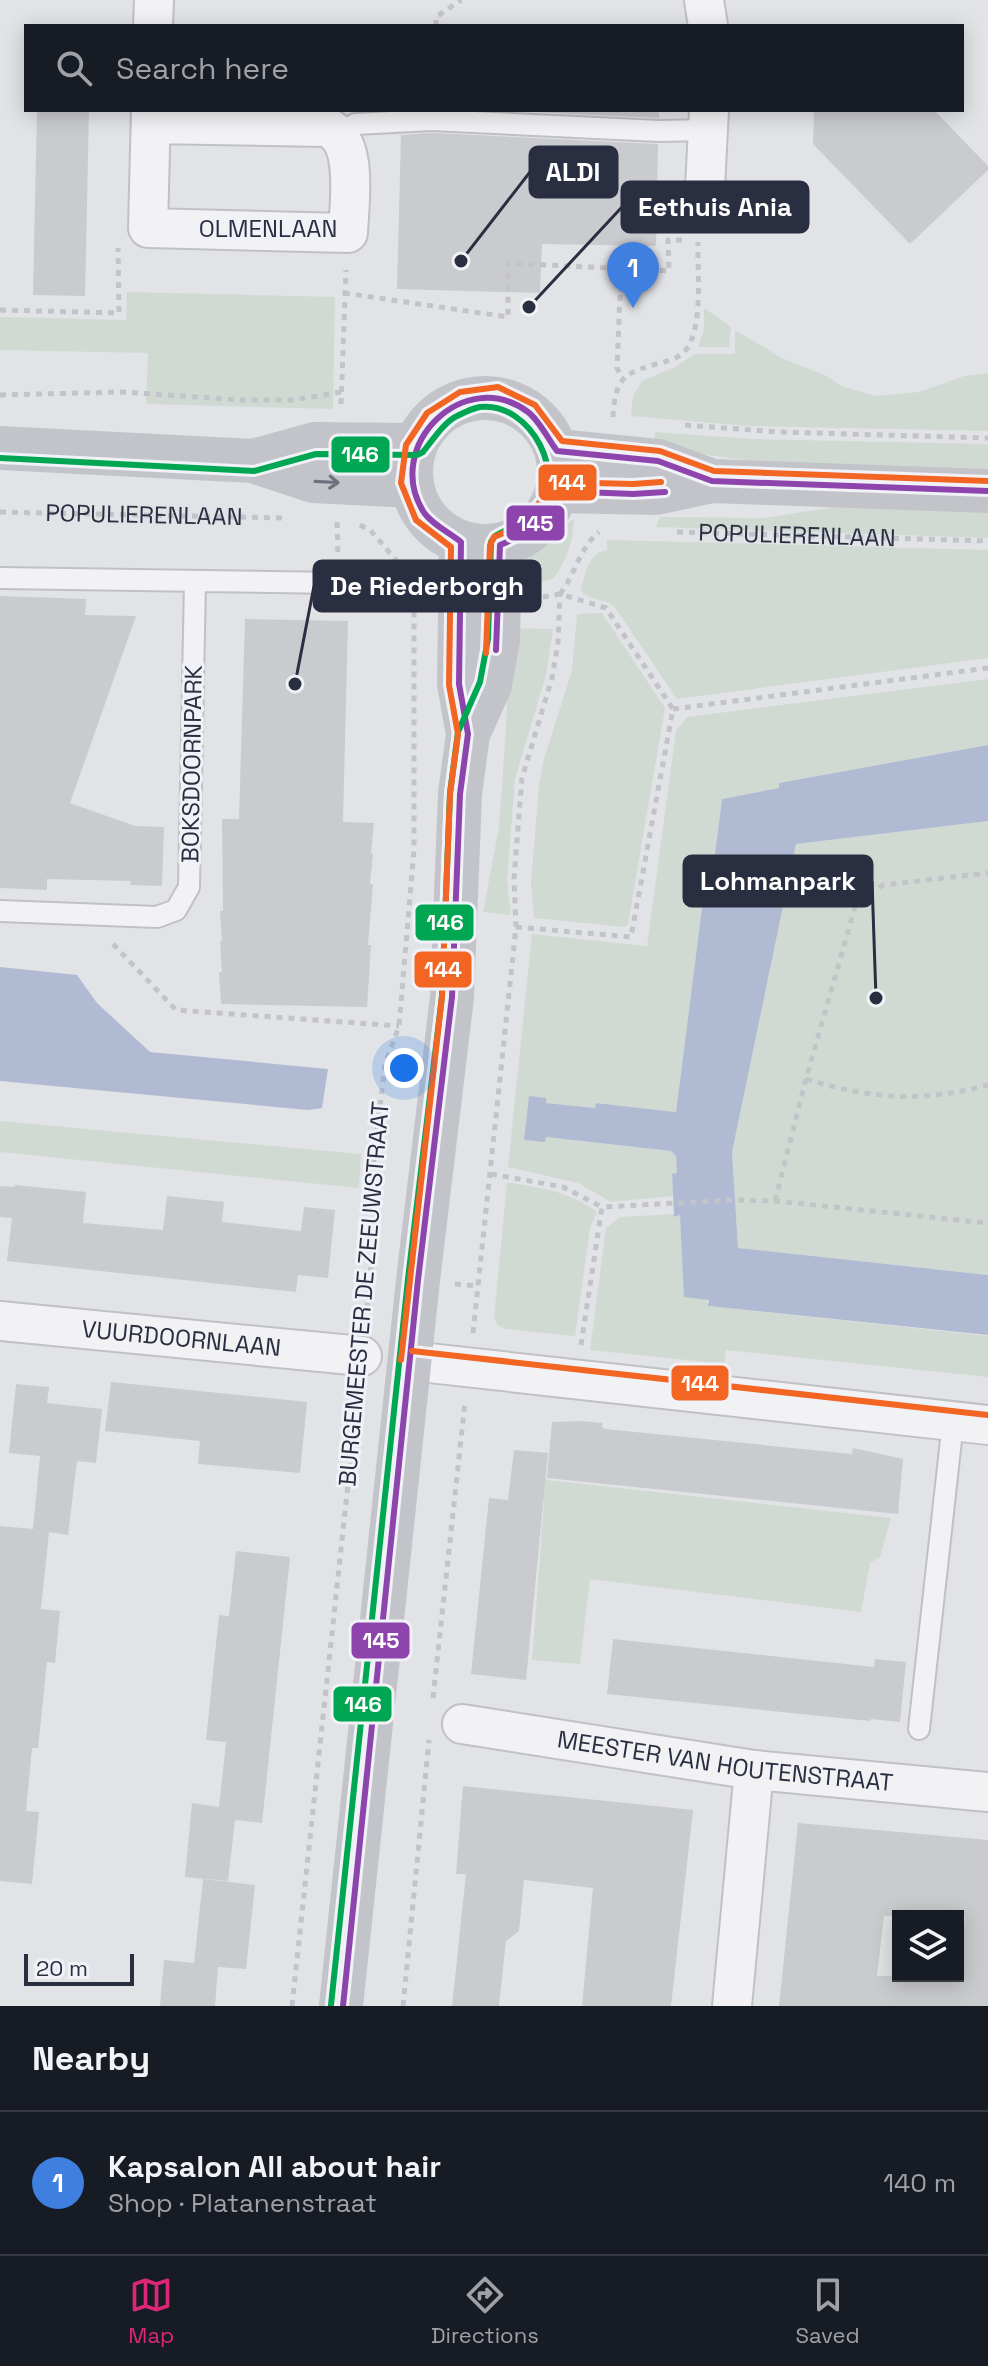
<!DOCTYPE html>
<html lang="en">
<head>
<meta charset="utf-8">
<style>
  body { margin:0; font-family:"Space Grotesk",sans-serif; background:#242831; color:#f1f3f6 }
  .controls { position:absolute; right:24px; bottom:24px; display:grid; overflow:hidden; border-radius:0px; box-shadow:0 4px 20px #0003 }
  .controls button { width:72px; height:72px; display:grid; place-items:center; padding:0; border:0; border-bottom:2px solid #363941; background:#171b24; color:#f1f3f6; font:40px sans-serif }
  .scale { position:absolute; left:24px; bottom:20px; width:110px; box-sizing:border-box; padding-left:8px; border:4px solid #292e41; border-top:0; font-size:22px; line-height:28px; white-space:nowrap; color:#292e41; -webkit-text-stroke:6px #f0f2f7; paint-order:stroke }
  .you { position:absolute; left:404px; top:1068px; width:28px; height:28px; margin:-20px; border:6px solid #fff; border-radius:50%; background:#1a73e8; box-shadow:0 0 0 12px #1a73e833 }
  .badge { display:grid; place-items:center; width:52px; height:52px; border-radius:50%; background:#db2777; color:#fff; font-size:26px; font-weight:700 }
  .pin { position:absolute; translate:-50% -66px; filter:drop-shadow(0 2px 4px #0008) }
  .pin::after { content:''; position:absolute; top:42px; width:28px; height:24px; background:inherit; clip-path:polygon(0 0,100% 0,50% 100%) }
  .list { margin:0; padding:0; list-style:none }
  h2 { display:flex; justify-content:space-between; align-items:center; height:104px; margin:0; padding:0 32px; font-size:34px }
  h2 small { font-size:26px; font-weight:400; color:#9ea1a6 }
  .list li { display:grid; grid-template-columns:52px 1fr auto; gap:24px; align-items:center; box-sizing:border-box; height:144px; padding:0 32px; border-top:2px solid #363941 }
  .list b { display:block; font-size:30px; white-space:nowrap }
  .list p { margin:0; font-size:26px; white-space:nowrap; color:#9ea1a6 }
  .list em { font-size:26px; font-style:normal; color:#9ea1a6 }
  .icon { flex:none; width:44px; height:44px; fill:none; stroke:currentColor; stroke-width:2; stroke-linecap:round; stroke-linejoin:round }
  .map { position:relative; flex:none; width:988px; height:2006px; overflow:hidden }
  .search { position:absolute; background:#171b24; box-shadow:0 4px 20px #0003; left:24px; right:24px; top:24px; height:88px; display:flex; align-items:center; gap:20px; box-sizing:border-box; padding:0 28px; border-radius:0px; color:#9ea1a6; font-size:30px }
  .sheet { height:248px; background:#171b24 }
  nav { display:flex; justify-content:space-around; align-items:center; box-sizing:border-box; height:112px; border-top:2px solid #363941; background:#171b24; font-size:22px; color:#9ea1a6 }
  nav a { display:grid; justify-items:center; gap:4px }
  nav .on { color:#db2777 }
  .map>svg:first-child { display:block }
</style>
</head>
<body>
<div class="map">
<svg width="988" height="2006" viewBox="0 0 988 2006">
  <rect width="100%" height="100%" fill="#e2e3e7"/>
  <path fill="#d1dad2" d="M127 292 335 297 333 409 146 404 148 353 0 350V317L126 320Z
    M704 308 731 327 729 347H698L704 329Z
    M735 330 782 358 827 376 841 386 876 396 919 392 964 376 988 373V431L747 426 631 416 633 396 642 381 677 366 694 354H735Z
    M655 432 753 439 988 444V470L775 464 653 448Z
    M836 507 988 511V538L656 527 660 517 764 518Z
    M574 519C573 542 567 560 553 579L512 588V566L525 549Z
    M607 540 988 550V658L677 699 614 606C603 598 591 601 582 592L581 588C587 570 588 554 607 550Z
    M602 613 665 708 628 924 624 927 534 918 531 883 539 785 544 759 572 670 577 614Z
    M509 628 553 629 546 675 515 779 507 881 511 915 483 912 499 827 506 729Z
    M988 679V745L779 783V788L722 799 713 870H707L676 1112 597 1103 595 1108 546 1103 529 1096 545 1141 546 1137 671 1151 676 1156 677 1174 672 1175 673 1196 611 1202 578 1183 508 1167 532 934 647 946 676 731 687 717Z
    M988 821V1275L738 1248 732 1152 796 844Z
    M0 1121 361 1154 359 1188 0 1152Z
    M507 1182C537 1187 573 1192 597 1212L590 1228 575 1336 505 1329 498 1325 494 1318Z
    M674 1214 675 1217 680 1215 709 1306 988 1336V1377L726 1350 723 1374 715 1378 706 1362 590 1350 606 1228 620 1217Z
    M539 1479 891 1518 880 1557 870 1563 861 1612 590 1579 580 1664 532 1660 544 1503Z"/>
  <path fill="#b0bbd3" d="M988 745V821L796 844 732 1152 738 1248 988 1275V1335L708 1306 709 1300 684 1297 680 1215 674 1217 672 1174 677 1173 676 1156 671 1151 546 1137 545 1142 524 1140 529 1096 546 1098V1103L595 1108 596 1103 676 1112 707 869 713 870 722 799 779 788V783Z
    M0 967 77 975 97 1003 150 1052 328 1069 322 1108 308 1110 0 1081Z"/>
  <path fill="#cacbcf" fill-rule="evenodd" d="M37 110H89L85 296 33 295Z
    M494 110H659V118Z
    M814 110H934L988 166V170L910 244 813 144Z
    M432 133 658 144 656 246 542 244 540 293 397 289 401 135Z
    M0 596 86 599 85 615 136 616 70 803 135 826 164 827 162 886 130 885 131 881 47 879V890L0 888Z
    M245 619 348 621 343 822 374 823 371 853 373 854 370 884H373L368 945H371L367 1007 221 1004 219 972H222L220 941H222L220 911H223L222 819H239Z
    M15 1185 86 1192 83 1223 163 1230 167 1196 224 1202 222 1222 301 1231 304 1207 335 1210 328 1278 298 1275 296 1292 7 1261 12 1218 0 1217V1186L15 1187Z
    M111 1382 307 1402 300 1473 198 1464 200 1441 105 1431Z
    M16 1384 49 1387 47 1403 102 1409 96 1463 77 1461 68 1535 49 1532 41 1609 60 1611 55 1663 47 1662 38 1748H32L26 1811 39 1812 32 1884 0 1881V1526L33 1529 40 1456 9 1453Z
    M581 1421 603 1423 602 1427 605 1429 852 1454 853 1448 903 1459 898 1514 547 1478 552 1422Z
    M514 1450 548 1453 526 1680 471 1674 489 1498 508 1500Z
    M236 1551 290 1557 262 1823 235 1820 228 1881 185 1877 192 1803 219 1807 226 1742 206 1740 219 1615 229 1616Z
    M613 1639 874 1667 875 1659 906 1662 900 1722 871 1719 870 1721 607 1694Z
    M463 1786 693 1810 671 2006H582L593 1888 524 1880 519 1931 506 1941 499 2006H452L466 1874H456Z
    M798 1823 988 1840V2006H779ZM884 1916H965L960 1976H877Z
    M203 1879 255 1885 246 1969 218 1967 215 2006H160L164 1960 194 1963Z"/>
  <g fill="none" stroke-linecap="round" stroke-linejoin="round">
    <defs>
      <path id="lane" d="M341 136 355 124 432 120 659 131 708 130
        M0 578 338 583
        M0 911 157 917 176 910 189 887 195 581
        M919 1729 953 1422"/>
      <g id="street">
        <path d="M704 0 708 26"/>
        <path d="M153 26 154 0"/>
        <path d="M151 124 325 127C360 137 349 204 348 233L148 228 151 110"/>
        <path d="M704 207 709 110"/>
        <path id="s3" d="M0 1321 362 1356"/>
        <path d="M411 1361 988 1425"/>
        <path id="s4" d="M462 1724 754 1770 988 1792"/>
        <path d="M732 2006 754 1770"/>
      </g>
    </defs>
    <use href="#lane" stroke="#c0c1c5" stroke-width="24"/>
    <use href="#street" stroke="#c0c1c5" stroke-width="42"/>
    <g stroke="#c3c4c9" stroke-width="5" stroke-dasharray="6 6" stroke-linecap="butt">
      <path d="M436 26V17L461 0"/>
      <path d="M621 271 617 368 622 378"/>
      <path d="M344 293 508 317V263L669 271 668 240H688"/>
      <path d="M0 310 119 313 118 248"/>
      <path d="M0 395 123 392 240 400H293L341 392"/>
      <path d="M341 404 346 270"/>
      <path d="M613 417C615 375 626 372 664 362 671 360 680 357 685 351 704 329 697 271 698 242"/>
      <path d="M685 425 778 432 988 438"/>
      <path id="s1" d="M0 512 287 518"/>
      <path d="M337 522 338 556"/>
      <path d="M360 525 370 530 416 583"/>
      <path id="s2" d="M677 532 988 541"/>
      <path d="M363 590 403 601 414 583"/>
      <path d="M560 594C575 575 580 547 599 532"/>
      <path d="M673 709 988 668"/>
      <path d="M516 927 631 937 673 709 606 608 560 594 537 598"/>
      <path d="M113 944 176 1010 399 1026"/>
      <path d="M806 1079C871 1099 922 1103 988 1085"/>
      <path d="M491 1174 563 1187 602 1207"/>
      <path d="M775 1201 806 1079 855 907 869 893 883 885 988 873"/>
      <path d="M455 1284 478 1286"/>
      <path d="M366 1321 373 1244 370 1191 385 1064 399 1026 414 850V582"/>
      <path d="M473 1333 516 927 514 878 522 778 552 678 558 643 560 594"/>
      <path d="M581 1345 602 1207 735 1200 775 1201 988 1223"/>
      <path d="M433 1698 465 1402"/>
      <path d="M292 2006 358 1391"/>
      <path d="M403 2006 429 1740"/>
    </g>
    <use href="#lane" stroke="#f2f2f4" stroke-width="20"/>
    <use href="#street" stroke="#f2f2f4" stroke-width="38"/>
    <path stroke="#c3c4ca" stroke-width="44" d="M411 472a74 74 0 1 1 148 0a74 74 0 1 1-148 0Z
      M0 448 253 461 313 481 412 486
      M557 451 658 461 712 481
      M253 461 315 444 416 445
      M557 491 656 493 712 481 988 491
      M461 542 459 684 468 734
      M341 2006 418 1280 452 997 460 794 468 734 490 685 498 640 500 545"/>
    <defs>
      <path id="bus-1" d="M496 650 500 545C528 534 545 518 557 491L633 494 665 492
        M343 2006 418 1280 452 997 460 794 468 734 459 684 461 542C450 533 430 523 423 511 383 445 465 365 528 412 539 420 548 439 557 451L658 461 712 481 988 491"/>
      <path id="bus-2" d="M0 458 254 471 316 454 417 455 423 452C432 441 444 422 457 416 463 413 473 408 480 407 530 401 572 478 533 514 523 523 507 529 495 536L491 542 488 639 480 682 458 732 450 793 442 996 408 1279 331 2005"/>
      <path id="bus-3" d="M486 653 490 545 494 537 515 528 528 518 554 482 633 484 661 482
        M412 1351 988 1415
        M401 1360 442 996 450 794 458 734 449 685 451 547 416 520 401 483 406 445 427 413 460 392 498 387 535 405 562 441 660 451 714 471 988 481"/>
    </defs>
    <use href="#bus-1" stroke="#f0f2f7" stroke-width="12"/>
    <use href="#bus-2" stroke="#f0f2f7" stroke-width="12"/>
    <use href="#bus-3" stroke="#f0f2f7" stroke-width="12"/>
    <use href="#bus-1" stroke="#8e44ad" stroke-width="6"/>
    <use href="#bus-2" stroke="#00a651" stroke-width="6"/>
    <use href="#bus-3" stroke="#f26522" stroke-width="6"/>
  </g>
  <defs><path id="oneway-shaft" d="M-6 0H5M1.5-3L5.5 0L1.5 3" fill="none" stroke-width="1.6" stroke-linecap="round" stroke-linejoin="round" transform="scale(2)"/></defs>
  <use stroke="#6e727f" href="#oneway-shaft" transform="translate(327 482) rotate(3)"/>
  <g text-anchor="middle" stroke-width="6" stroke-linejoin="round" paint-order="stroke">
    <g font-size="24" fill="#292e41" stroke="#f0f2f7">
      <text x="268" y="237">OLMENLAAN</text>
      <text dy="8" stroke="none"><textPath href="#s1" startOffset="144">POPULIERENLAAN</textPath></text>
      <text dy="8" stroke="none"><textPath href="#s2" startOffset="120">POPULIERENLAAN</textPath></text>
      <text transform="translate(192 764) rotate(-89)" y="8">BOKSDOORNPARK</text>
      <text transform="translate(364 1294) rotate(-85)" y="8">BURGEMEESTER DE ZEEUWSTRAAT</text>
      <text dy="8" stroke="none"><textPath href="#s3" startOffset="182">VUURDOORNLAAN</textPath></text>
      <text dy="8" stroke="none"><textPath href="#s4" startOffset="266">MEESTER VAN HOUTENSTRAAT</textPath></text>
    </g>
  </g>
  <path fill="none" stroke="#292e41" stroke-width="3" d="M461 261L530 172M529 307L622 207M295 684L314 586M876 998L872 881"/>
  <g fill="#292e41" stroke="#f0f2f7" stroke-width="3">
    <circle cx="461" cy="261" r="8"/>
    <circle cx="529" cy="307" r="8"/>
    <circle cx="295" cy="684" r="8"/>
    <circle cx="876" cy="998" r="8"/>
  </g>
  <g fill="#292e41" stroke="#292e41" stroke-width="3">
    <rect x="530" y="147" width="87" height="50" rx="8"/>
    <rect x="622" y="182" width="186" height="50" rx="8"/>
    <rect x="314" y="561" width="226" height="50" rx="8"/>
    <rect x="684" y="856" width="188" height="50" rx="8"/>
  </g>
  <g font-size="26" text-anchor="middle" font-weight="bold" fill="#fff">
    <text x="573" y="181">ALDI</text>
    <text x="715" y="216">Eethuis Ania</text>
    <text x="427" y="595">De Riederborgh</text>
    <text x="778" y="890">Lohmanpark</text>
  </g>
  <g stroke="#f0f2f7" stroke-width="3">
    <rect x="330" y="435" width="61" height="39" rx="8" fill="#00a651"/>
    <rect x="537" y="463" width="61" height="39" rx="8" fill="#f26522"/>
    <rect x="505" y="504" width="61" height="38" rx="8" fill="#8e44ad"/>
    <rect x="414" y="903" width="61" height="39" rx="8" fill="#00a651"/>
    <rect x="413" y="950" width="60" height="39" rx="8" fill="#f26522"/>
    <rect x="670" y="1364" width="60" height="38" rx="8" fill="#f26522"/>
    <rect x="350" y="1621" width="61" height="39" rx="8" fill="#8e44ad"/>
    <rect x="332" y="1685" width="61" height="38" rx="8" fill="#00a651"/>
  </g>
  <g font-size="22" text-anchor="middle" font-weight="bold" fill="#fff">
    <text x="360" y="462">146</text>
    <text x="567" y="490">144</text>
    <text x="535" y="531">145</text>
    <text x="445" y="930">146</text>
    <text x="443" y="977">144</text>
    <text x="700" y="1391">144</text>
    <text x="381" y="1648">145</text>
    <text x="363" y="1712">146</text>
  </g>
</svg>
<div class="controls">
<button><svg class="icon" aria-label="layers" viewBox="0 0 24 24"><path d="M12 4l9 5-9 5-9-5zM3 14l9 5 9-5"/></svg></button>
</div>
<div class="scale">20 m</div>
<div class="you"></div>
<div class="pin badge" style="left:633px;top:308px;background:#3f7fe0">1</div>
<div class="search"><svg class="icon" aria-label="search" viewBox="0 0 24 24"><circle cx="10" cy="10" r="6"/><path d="M15 15l6 6"/></svg>Search here</div>
</div>
<section class="sheet">
<h2>Nearby<small></small></h2>
<ul class="list">
<li><span class="badge" style="background:#3f7fe0">1</span><div><b>Kapsalon All about hair</b><p>Shop · Platanenstraat</p></div><em>140 m</em></li>
</ul>
</section>
<nav>
<a class="on"><svg class="icon" aria-label="map" viewBox="0 0 24 24"><path d="M3 6l6-2 6 2 6-2v14l-6 2-6-2-6 2zM9 4v14M15 6v14"/></svg>Map</a>
<a><svg class="icon" aria-label="directions" viewBox="0 0 24 24"><path d="M12 3l9 9-9 9-9-9zM9 14v-3h6M13 9l2 2-2 2"/></svg>Directions</a>
<a><svg class="icon" aria-label="saved" viewBox="0 0 24 24"><path d="M7 4h10v16l-5-4-5 4z"/></svg>Saved</a>
</nav>
</body>
</html>
